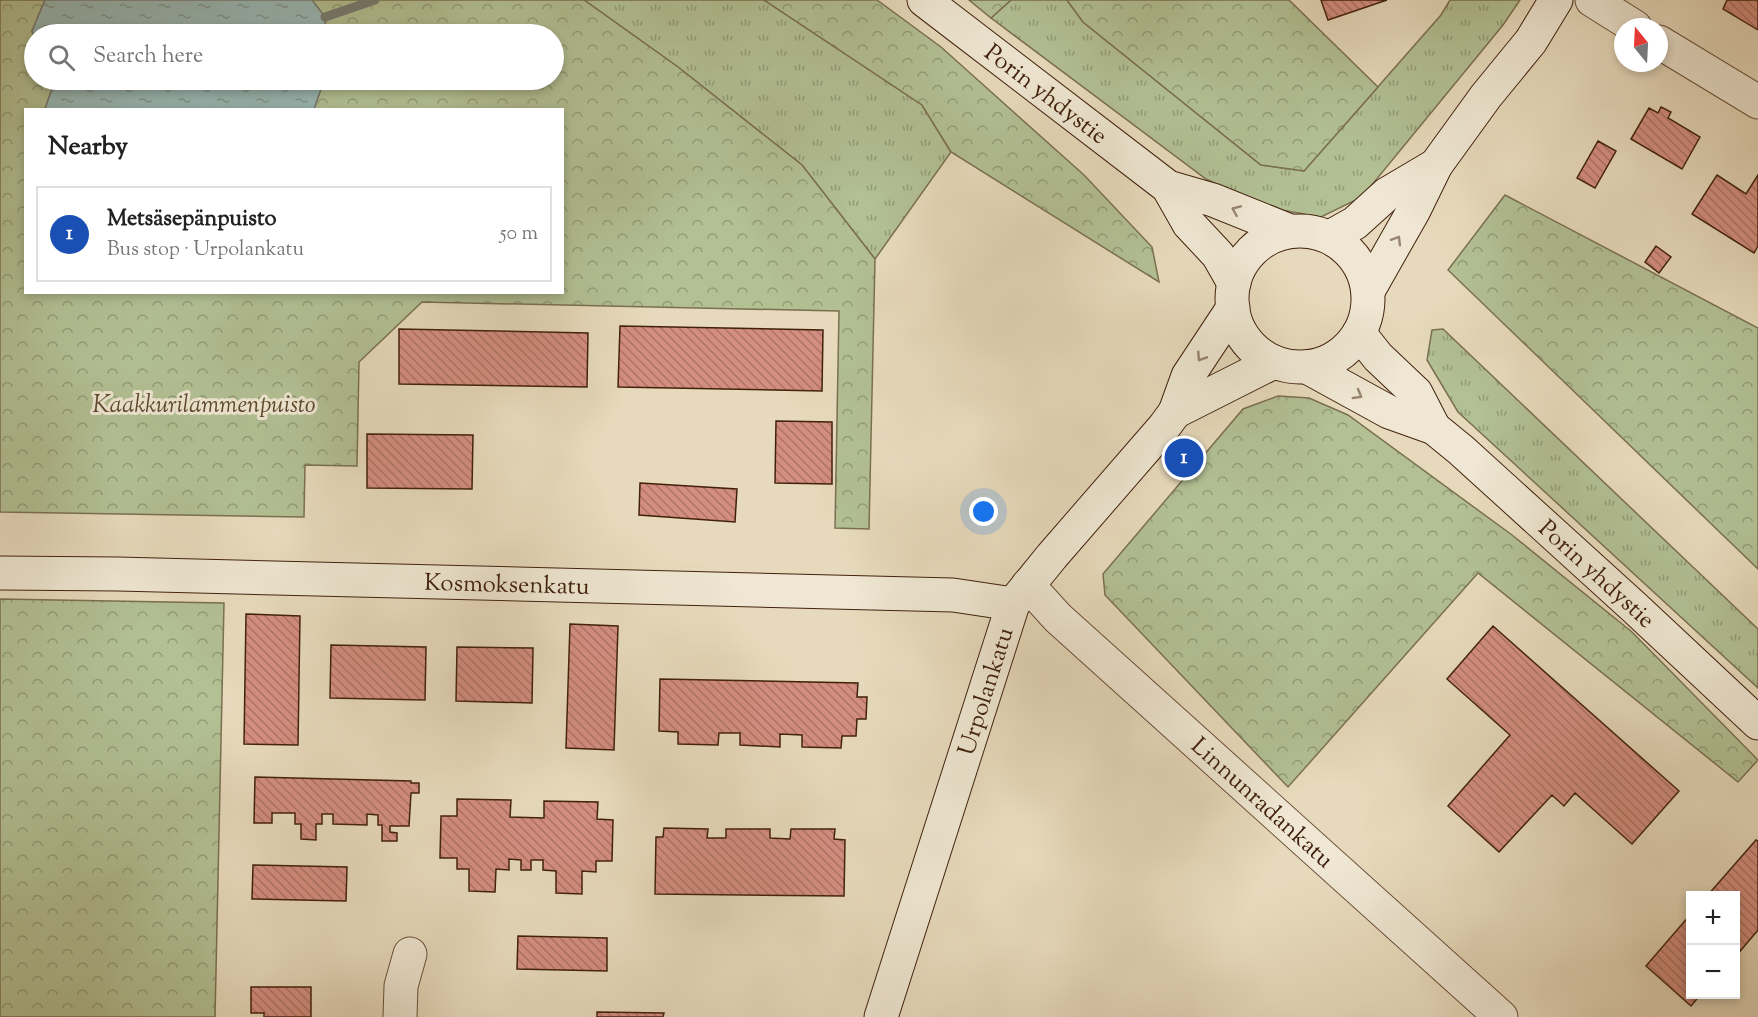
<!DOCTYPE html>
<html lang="en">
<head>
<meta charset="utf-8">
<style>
  body { margin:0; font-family:"Sorts Mill Goudy",serif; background:#f6f6f6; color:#222 }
  .controls { position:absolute; right:18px; bottom:18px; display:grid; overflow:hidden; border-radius:0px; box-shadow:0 3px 9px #0003 }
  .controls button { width:54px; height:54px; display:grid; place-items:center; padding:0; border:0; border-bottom:2px solid #e0e0e0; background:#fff; color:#222; font:30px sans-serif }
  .compass { position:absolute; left:1614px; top:18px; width:54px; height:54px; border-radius:50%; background:#fff; box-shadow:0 3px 9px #0003; rotate:342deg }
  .you { position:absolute; left:984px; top:512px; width:21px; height:21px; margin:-15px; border:4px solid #fff; border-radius:50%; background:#1a73e8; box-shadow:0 0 0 9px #1a73e833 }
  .badge { display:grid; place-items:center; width:39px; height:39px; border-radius:50%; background:#ea580c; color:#fff; font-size:20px; font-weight:700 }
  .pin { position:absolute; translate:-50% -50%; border:3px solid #fff; box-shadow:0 2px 6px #0006 }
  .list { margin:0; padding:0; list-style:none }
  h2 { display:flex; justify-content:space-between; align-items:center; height:78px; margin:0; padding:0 24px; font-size:26px }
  h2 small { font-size:20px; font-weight:400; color:#767676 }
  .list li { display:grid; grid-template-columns:39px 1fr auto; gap:18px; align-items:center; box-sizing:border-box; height:96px; margin:0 12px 12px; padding:0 12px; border:2px solid #e0e0e0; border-radius:0px }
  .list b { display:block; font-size:22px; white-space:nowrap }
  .list p { margin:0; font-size:20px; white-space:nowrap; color:#767676 }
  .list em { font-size:20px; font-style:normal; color:#767676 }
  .icon { flex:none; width:33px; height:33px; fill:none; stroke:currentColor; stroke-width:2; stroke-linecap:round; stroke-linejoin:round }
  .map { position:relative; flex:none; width:1758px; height:1017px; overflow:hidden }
  .search { position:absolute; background:#fff; box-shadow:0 3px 9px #0003; left:24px; top:24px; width:540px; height:66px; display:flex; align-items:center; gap:15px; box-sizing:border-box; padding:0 21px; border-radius:33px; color:#767676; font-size:22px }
  .panel { position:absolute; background:#fff; box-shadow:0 3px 9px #0003; left:24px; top:108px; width:540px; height:186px; border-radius:0px }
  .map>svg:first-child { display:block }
</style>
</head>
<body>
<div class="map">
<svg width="1758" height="1017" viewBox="0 0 1758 1017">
  <defs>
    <pattern id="grass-tufts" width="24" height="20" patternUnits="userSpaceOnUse" patternTransform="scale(1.5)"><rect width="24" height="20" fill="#b2c094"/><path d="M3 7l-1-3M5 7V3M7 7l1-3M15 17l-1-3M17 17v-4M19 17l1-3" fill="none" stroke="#929c77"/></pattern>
    <pattern id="forest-crowns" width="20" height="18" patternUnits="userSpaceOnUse" patternTransform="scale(1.5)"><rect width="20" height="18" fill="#b2c094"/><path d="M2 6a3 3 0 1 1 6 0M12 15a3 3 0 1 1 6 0" fill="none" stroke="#929c77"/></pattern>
    <pattern id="water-ripples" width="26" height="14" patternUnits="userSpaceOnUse" patternTransform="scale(1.5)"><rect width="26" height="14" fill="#98b9b7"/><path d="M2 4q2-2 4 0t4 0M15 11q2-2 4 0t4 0" fill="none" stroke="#7e9693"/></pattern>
    <pattern id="building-back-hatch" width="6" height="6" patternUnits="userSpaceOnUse" patternTransform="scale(1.5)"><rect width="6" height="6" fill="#d48e80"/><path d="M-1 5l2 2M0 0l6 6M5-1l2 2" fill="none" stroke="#ae7467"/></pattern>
  </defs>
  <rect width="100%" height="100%" fill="#e7dabc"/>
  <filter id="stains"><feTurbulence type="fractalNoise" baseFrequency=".00333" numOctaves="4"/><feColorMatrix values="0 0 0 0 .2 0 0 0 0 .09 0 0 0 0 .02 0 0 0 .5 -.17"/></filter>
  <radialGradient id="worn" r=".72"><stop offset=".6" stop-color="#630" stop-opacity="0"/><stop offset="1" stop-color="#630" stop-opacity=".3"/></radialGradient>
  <path fill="url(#grass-tufts)" stroke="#7a7050" stroke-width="1.5" d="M584 0H764L922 105 951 152 875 259 802 165 678 67Z
    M1011 0H1067L1083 22 1261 165 1304 171 1441 15 1450 0H1520L1503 25 1362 197 1321 217 1264 207 1206 179 991 18Z
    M1443 329 1758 629V688L1458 412 1427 360 1432 330Z"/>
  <path fill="url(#forest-crowns)" stroke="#7a7050" stroke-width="1.5" d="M0 0H45L32 31 34 36V80H55L45 109 26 110V292H562V110L314 109 324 80H554V34H325V17L312 0H584L678 67 802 165 875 259 869 529 835 528 839 311 422 302 359 362 357 466 305 465 304 517 0 512Z
    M764 0H877L941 47 1084 175 1152 247 1159 282 951 152 922 105Z
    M969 0H1011L991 18Z
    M1067 0H1289L1378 87 1304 171 1261 165 1083 22Z
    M1505 195 1758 328V569L1448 270Z
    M1278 396 1309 398 1348 415 1512 535 1632 632 1758 760 1738 782 1478 573 1288 787 1105 595 1103 574 1243 409Z
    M0 599 224 603 215 1017H0Z"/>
  <path fill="url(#water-ripples)" stroke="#757c73" stroke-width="1.5" d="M45 0H312L325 17V34H34V36L32 31Z
    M55 80H324L314 109H45Z"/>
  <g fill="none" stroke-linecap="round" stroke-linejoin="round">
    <path stroke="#757c73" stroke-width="9" d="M325 17 375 0"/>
  </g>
  <path fill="url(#building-back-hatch)" stroke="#41210d" stroke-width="1.5" d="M1321 0H1387L1328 20Z
    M1727 0H1758V30L1723 9Z
    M1661 107 1671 112 1668 118 1700 137 1682 169 1631 139 1649 108 1658 113Z
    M1598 141 1616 151 1595 188 1577 178Z
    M1717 175 1746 194 1758 175V246L1754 253 1692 214Z
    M1656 246 1671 257 1659 273 1645 262Z
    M620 326 823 330 822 391 618 387Z
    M399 329 588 333 587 387 399 384Z
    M776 421 832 422V484L775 483Z
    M367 434 473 435 472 489 367 488Z
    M640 483 737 489 735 522 639 515Z
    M246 614 300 616 298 745 244 744Z
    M570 624 618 626 614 750 566 748Z
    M1493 626 1679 791 1632 844 1575 793 1564 806 1552 795 1499 852 1448 806 1510 735 1447 679Z
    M331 645 426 647 425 700 330 698Z
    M457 647 533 648 532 703 456 701Z
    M660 679 858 683 857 697H867L866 719H857L856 736H842L841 748 802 747V735L780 734V747L740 745V733H719L718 745 678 744V732L659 731Z
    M255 777 411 781V783H419V793H411L409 826H390V832L397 833V841H382V825H378V815L367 814V825L333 824V814H322V824H316V840L301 839V824H295V813H272V823H254Z
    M457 799 511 800 510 817 544 818V801L598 802 597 819 613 820 612 861H596V872L582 871V894L556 893V871L543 870V860H531V870H521V860L509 859V870L496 869 495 892 469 891V869H457V858H440L441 816H457Z
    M664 828 708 829 707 838H726V829H770V838L790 839 791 829H835L834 839 845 840 844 896 655 894 656 837H663Z
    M1756 840 1758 841V930L1736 956V896H1707Z
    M253 865 347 867 346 901 252 899Z
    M1690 915V994H1701L1691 1006 1646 966Z
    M518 936 607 938V971L517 969Z
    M251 987H311V1017H264V1013H251Z
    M597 1012 664 1013 663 1017H597Z"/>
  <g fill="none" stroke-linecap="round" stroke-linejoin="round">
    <defs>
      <g id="street">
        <path d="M1592 0 1635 27"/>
        <path d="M1659 42 1758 102"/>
        <path id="s1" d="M1028 585 1058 618 1501 1017"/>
        <path d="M400 1017 401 986 410 954"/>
      </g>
      <g id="secondary">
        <path id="s2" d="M924 0 1168 187 1213 200 1290 231"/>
        <path d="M1168 187 1189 224 1218 255 1234 283"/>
        <circle cx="1300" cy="299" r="68"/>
        <path d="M1330 237 1355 223 1387 194 1436 165"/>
        <path d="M1368 291 1414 210 1436 165 1486 96 1531 41 1556 0"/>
        <path d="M1359 333 1378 357 1416 393 1434 428"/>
        <path id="s3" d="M1307 367 1389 412 1434 428 1461 450 1635 608 1758 723"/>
        <path d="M1175 412 1274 362"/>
        <path id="s4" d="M0 573 118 574 953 595 1013 604"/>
        <path id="s5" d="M881 1017 1013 604 1052 556 1164 427 1175 412 1188 376 1233 308"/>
      </g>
    </defs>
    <use href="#street" stroke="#6a4f39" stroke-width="35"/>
    <use href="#secondary" stroke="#41210d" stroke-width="35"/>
    <use href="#street" stroke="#efe7d3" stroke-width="33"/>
    <use href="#secondary" stroke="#efe7d3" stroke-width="33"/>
  </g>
  <defs><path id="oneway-chevron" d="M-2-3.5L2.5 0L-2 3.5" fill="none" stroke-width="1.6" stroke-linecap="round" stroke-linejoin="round" transform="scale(1.5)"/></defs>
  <g stroke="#988470">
    <use href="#oneway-chevron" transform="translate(1236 210) rotate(-157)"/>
    <use href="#oneway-chevron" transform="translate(1397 240) rotate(-59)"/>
    <use href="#oneway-chevron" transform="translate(1201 357) rotate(123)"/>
    <use href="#oneway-chevron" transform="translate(1358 395) rotate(30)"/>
  </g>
  <g text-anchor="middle" stroke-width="6" stroke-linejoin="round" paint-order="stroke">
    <g font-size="24" fill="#41210d" stroke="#efe7d3">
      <text dy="8" stroke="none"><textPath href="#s2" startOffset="154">Porin yhdystie</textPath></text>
      <text dy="8" stroke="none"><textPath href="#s3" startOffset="360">Porin yhdystie</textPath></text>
      <text dy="8" stroke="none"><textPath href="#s4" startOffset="507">Kosmoksenkatu</textPath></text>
      <text dy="8" stroke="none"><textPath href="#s5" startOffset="342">Urpolankatu</textPath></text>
      <text dy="8" stroke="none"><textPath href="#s1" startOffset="320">Linnunradankatu</textPath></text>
    </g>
    <g font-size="24" font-style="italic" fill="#5d492f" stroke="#efe7d3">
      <text x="204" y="412">Kaakkurilammenpuisto</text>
    </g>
  </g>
  <rect width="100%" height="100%" filter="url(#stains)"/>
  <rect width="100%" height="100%" fill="url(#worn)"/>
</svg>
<div class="controls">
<button>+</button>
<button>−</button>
</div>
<svg class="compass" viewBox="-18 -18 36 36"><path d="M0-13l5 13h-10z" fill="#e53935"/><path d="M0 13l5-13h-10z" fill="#767676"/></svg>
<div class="you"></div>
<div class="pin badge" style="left:1184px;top:458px;background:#1a4fb4">1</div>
<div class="search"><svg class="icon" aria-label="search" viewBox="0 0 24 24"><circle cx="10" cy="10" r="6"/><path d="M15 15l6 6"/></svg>Search here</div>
<section class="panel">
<h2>Nearby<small></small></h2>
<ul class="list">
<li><span class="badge" style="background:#1a4fb4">1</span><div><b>Metsäsepänpuisto</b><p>Bus stop · Urpolankatu</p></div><em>50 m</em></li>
</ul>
</section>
</div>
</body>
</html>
